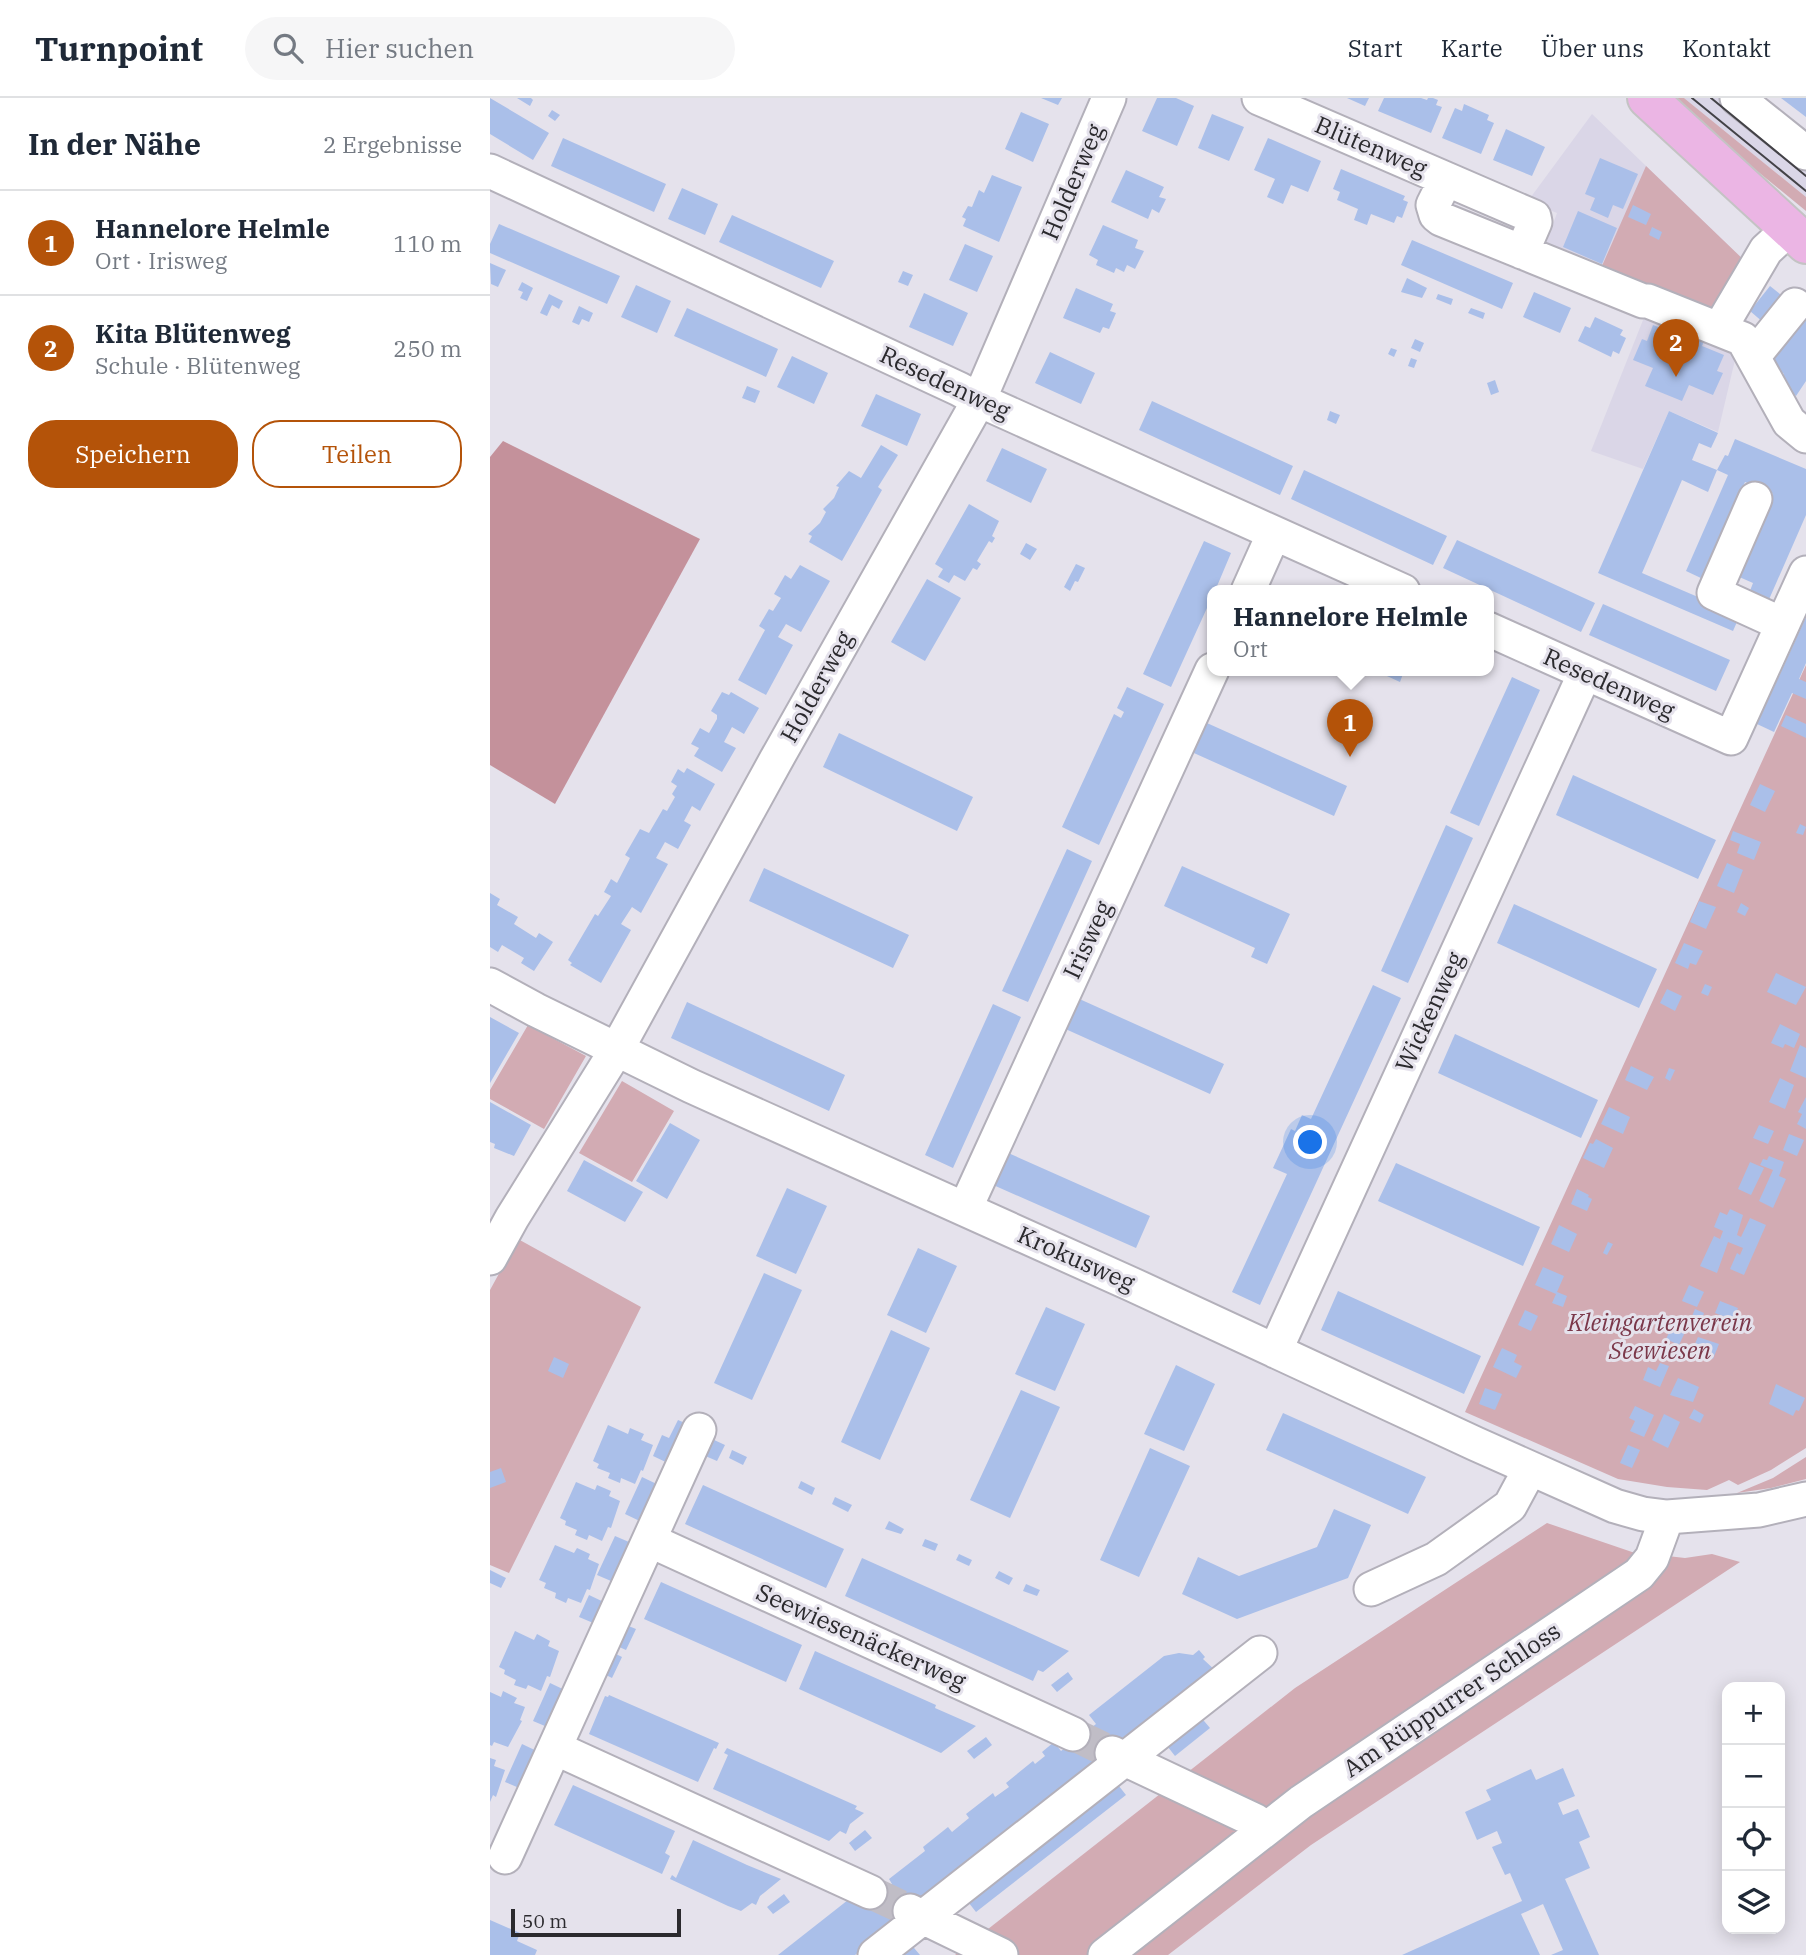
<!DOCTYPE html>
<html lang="de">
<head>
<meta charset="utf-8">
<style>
  body { margin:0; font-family:"IBM Plex Serif",serif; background:#f6f6f7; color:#1f2937 }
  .controls { position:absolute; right:21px; bottom:21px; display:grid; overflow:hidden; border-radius:14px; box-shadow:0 4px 18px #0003 }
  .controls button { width:63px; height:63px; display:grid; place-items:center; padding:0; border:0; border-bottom:2px solid #e0e1e3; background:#fff; color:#1f2937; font:35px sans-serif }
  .scale { position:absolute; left:21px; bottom:18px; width:170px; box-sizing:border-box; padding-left:7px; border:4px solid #2b2a2e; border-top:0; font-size:19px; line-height:24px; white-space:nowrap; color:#2b2a2e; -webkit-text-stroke:5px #e5e2ec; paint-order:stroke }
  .you { position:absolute; left:821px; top:1045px; width:24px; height:24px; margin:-18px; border:5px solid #fff; border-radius:50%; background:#1a73e8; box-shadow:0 0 0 10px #1a73e833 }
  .badge { display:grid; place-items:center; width:46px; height:46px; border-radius:50%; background:#b45309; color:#fff; font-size:23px; font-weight:700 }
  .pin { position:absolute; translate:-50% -58px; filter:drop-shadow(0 2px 4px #0008) }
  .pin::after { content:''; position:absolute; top:37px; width:24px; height:21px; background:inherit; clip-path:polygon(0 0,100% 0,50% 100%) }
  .popup { position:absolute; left:717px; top:487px; width:287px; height:91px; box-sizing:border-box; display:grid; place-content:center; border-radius:14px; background:#fff; filter:drop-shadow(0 2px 5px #0005); font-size:23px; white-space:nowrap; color:#747a83 }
  .popup b { font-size:26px; color:#1f2937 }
  .popup::after { content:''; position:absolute; left:50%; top:100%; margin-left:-14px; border:14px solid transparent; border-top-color:#fff }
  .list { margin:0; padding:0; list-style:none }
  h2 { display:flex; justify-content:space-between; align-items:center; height:91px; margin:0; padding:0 28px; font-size:30px }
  h2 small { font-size:23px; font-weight:400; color:#747a83 }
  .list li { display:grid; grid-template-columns:46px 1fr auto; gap:21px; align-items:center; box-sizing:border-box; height:105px; padding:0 28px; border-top:2px solid #e0e1e3 }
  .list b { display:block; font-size:26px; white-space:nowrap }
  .list p { margin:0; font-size:23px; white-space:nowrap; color:#747a83 }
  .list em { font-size:23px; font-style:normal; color:#747a83 }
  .actions { display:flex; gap:14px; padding:21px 28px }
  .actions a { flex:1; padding:16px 0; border:2px solid #b45309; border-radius:28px; text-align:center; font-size:24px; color:#b45309 }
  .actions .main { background:#b45309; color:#fff }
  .icon { flex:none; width:38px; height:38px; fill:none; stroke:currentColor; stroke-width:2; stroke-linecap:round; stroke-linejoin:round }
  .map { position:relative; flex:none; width:1316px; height:1857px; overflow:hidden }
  header { display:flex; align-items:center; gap:42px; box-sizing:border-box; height:98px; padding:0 35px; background:#fff; border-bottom:2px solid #e0e1e3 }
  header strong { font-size:33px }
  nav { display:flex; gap:38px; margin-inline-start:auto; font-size:24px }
  .search { width:490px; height:63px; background:#f6f6f7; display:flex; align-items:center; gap:18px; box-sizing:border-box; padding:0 24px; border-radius:38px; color:#747a83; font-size:26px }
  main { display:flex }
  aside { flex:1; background:#fff }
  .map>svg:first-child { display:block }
</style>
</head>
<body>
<header>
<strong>Turnpoint</strong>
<div class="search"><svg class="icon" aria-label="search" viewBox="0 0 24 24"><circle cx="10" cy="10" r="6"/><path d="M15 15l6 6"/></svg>Hier suchen</div>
<nav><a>Start</a><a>Karte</a><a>Über uns</a><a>Kontakt</a></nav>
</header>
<main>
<aside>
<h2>In der Nähe<small>2 Ergebnisse</small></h2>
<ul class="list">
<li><span class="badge">1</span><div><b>Hannelore Helmle</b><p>Ort · Irisweg</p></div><em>110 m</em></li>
<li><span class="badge">2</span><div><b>Kita Blütenweg</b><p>Schule · Blütenweg</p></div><em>250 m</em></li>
</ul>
<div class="actions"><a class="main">Speichern</a><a>Teilen</a></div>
</aside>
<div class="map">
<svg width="1316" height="1857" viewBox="0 0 1316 1857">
  <rect width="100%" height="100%" fill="#e5e2ec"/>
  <path fill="#dad6e7" d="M1194 0H1233L1276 42 1316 73V99Z
    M1102 16 1259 167 1226 223 1053 154 1067 115 1038 103Z
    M1159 207 1249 245 1228 334 1179 313 1153 371 1101 353Z"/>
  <path fill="#d2abb3" d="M1186 0H1194L1316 99V113L1239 50Z
    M1156 68 1259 167 1226 223 1108 177Z
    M1316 567V1350L1281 1372 1248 1387 1239 1382 1217 1392 1177 1389 1128 1381 975 1314Z
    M38 927 96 958 54 1031 0 1001V992Z
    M132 983 184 1013 142 1084 89 1055Z
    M28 1141 151 1209 19 1475 0 1467V1192Z
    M1316 1359V1381L1281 1390 1247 1395 1283 1380Z
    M1057 1425 1142 1454 1195 1460 1222 1456 1250 1464 821 1747 678 1857H465L805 1590Z"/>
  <path fill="#c4919b" d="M13 343 210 441 65 706 0 667V359Z"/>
  <path fill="#aabfe9" d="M0 0 59 35 43 62 0 36Z
    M27 0H41L43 2 40 8Z
    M551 0H572L568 7Z
    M667 0H686L704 8 687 48 652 33Z
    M857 0H879L875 8Z
    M894 0H931L937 2 938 0H943L948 2 946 7 952 9 941 35 888 13Z
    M1291 0H1316V19Z
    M974 6 999 17 997 22 1004 25 991 56 952 40 965 10 972 13Z
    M62 12 70 17 65 23 58 18Z
    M531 14 559 26 543 64 515 51Z
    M722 16 754 29 739 63 708 50Z
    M1016 31 1055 49 1042 78 1003 62Z
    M73 40 176 86 164 114 61 68Z
    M778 40 831 63 818 94 801 87 793 106 777 99 785 81 764 72Z
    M1110 60 1148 76 1133 111 1123 107 1118 120 1100 112 1105 100 1095 96Z
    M851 71 915 98 913 102 918 104 912 120 907 118 904 125 881 116 877 127 864 122 868 111 847 102 850 94 843 91Z
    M636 72 674 89 669 99 676 101 669 115 662 111 658 121 621 104Z
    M502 77 532 89 509 144 473 128 476 121 472 119 478 108 482 109 489 92 494 95Z
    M192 90 228 106 215 137 178 121Z
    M1143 107 1161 116 1156 127 1138 119Z
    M1088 113 1127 130 1112 166 1073 149Z
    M242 117 344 163 331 190 229 144Z
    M9 126 130 178 117 206 0 155V146Z
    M613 127 648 142 645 150 654 153 645 171 637 167 634 174 626 170 624 175 606 167 608 162 599 157Z
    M1162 129 1172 134 1169 142 1159 137Z
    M922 142 1023 185 1012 211 911 167Z
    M475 146 503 158 487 194 459 182Z
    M0 165 16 172 8 189 1 186Z
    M413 173 423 177 418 188 408 184Z
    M917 180 937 190 932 200 911 194Z
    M32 184 43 190 37 203 30 200 33 194 28 192Z
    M146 187 181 203 167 235 131 219Z
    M1280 188 1295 200 1274 225 1260 213Z
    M586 190 623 206 620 213 626 215 619 231 613 229 610 235 573 220Z
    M1044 194 1081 210 1070 235 1033 219Z
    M434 195 478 215 463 248 419 229Z
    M59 196 73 203 69 211 62 207 57 218 50 215Z
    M948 196 963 201 961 207 946 201Z
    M89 208 103 215 99 224 92 221 89 227 82 224Z
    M197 210 288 251 276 279 184 238Z
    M981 210 995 215 993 221 978 215Z
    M1316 214V283L1306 298 1288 283 1294 276 1280 265Z
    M1105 219 1133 232 1130 237 1136 240 1129 256 1123 253 1121 259 1088 243 1095 228 1100 230Z
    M1193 222 1219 233 1212 248 1234 257 1227 273 1233 275 1223 297 1199 287 1192 303 1155 288 1163 270 1143 262 1152 241 1157 243 1163 227 1186 236Z
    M925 241 934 245 930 254 921 250Z
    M901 250 907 252 904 259 898 256Z
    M560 254 605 275 591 306 545 285Z
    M302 258 338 275 324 306 287 289Z
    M921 260 927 262 924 270 918 268Z
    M1005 282 1009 294 1001 297 997 285Z
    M257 288 270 293 265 305 252 300Z
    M386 296 431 316 417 348 371 328Z
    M662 303 803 368 790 397 649 332Z
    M840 313 850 317 846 326 837 322Z
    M1179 313 1228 335 1221 350 1209 345 1202 362 1227 372 1235 357 1238 358 1245 341 1316 371V417L1277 506 1258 498 1263 485 1247 478 1283 396 1255 384 1213 481 1196 473 1238 377 1227 372 1218 394 1192 382 1152 475 1250 517 1243 533 1108 475Z
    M391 347 408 357 388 389 392 392 352 463 319 444 322 438 318 436 330 425 336 414 333 411 344 400 349 389 346 388 359 373 371 380Z
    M512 350 557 371 541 405 496 383Z
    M814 372 957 438 943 467 801 401Z
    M479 406 509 423 502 438 505 440 502 445 499 443 487 463 491 466 487 472 483 470 475 483 464 477 459 485 448 479 453 471 445 466Z
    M967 442 1105 505 1091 534 953 470Z
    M714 443 741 455 725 493H722V499L681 589 653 576Z
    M536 445 547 451 540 462 530 456Z
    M586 466 595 470 588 484 585 483 580 493 574 489Z
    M310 467 340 483 311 534 296 526 288 539 303 547 276 597 248 582 275 532 269 528 279 511 283 513 291 500 284 496 295 477 301 481Z
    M437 481 471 500 435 563 401 544Z
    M1113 506 1240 562 1226 593 1099 537Z
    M1316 519V565L1309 581 1316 584V601L1302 595 1284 634 1267 626Z
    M886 573H914L910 584Z
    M1022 579 1050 592 989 728 960 715Z
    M637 589 674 606 609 747 572 729 624 616 631 620 634 614 627 610Z
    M232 594 239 597 241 594 269 610 254 636 242 629 234 644 246 650 232 674 204 658 209 650 201 646 210 630 219 635 227 621V617L221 613Z
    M1296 617 1316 626V640L1291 628Z
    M708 621 857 688 844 718 695 651Z
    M349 635 483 699 467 733 333 669Z
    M197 670 225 686 210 713 202 708 194 723 201 727 188 751 175 744 166 760 178 766 151 815 142 809 131 826 141 832 111 885 80 867 82 865 78 862 105 816 108 818 121 798 114 794 121 781 127 785 140 760 135 757 150 731 159 735 173 711 177 713 185 699 182 696 187 688 181 684 188 671 194 675Z
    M1083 677 1226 742 1208 781 1066 717Z
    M1270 686 1285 693 1275 714 1260 707Z
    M1310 726 1316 729 1313 737 1306 735Z
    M956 727 983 740 918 885 891 873Z
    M1243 733 1271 744 1264 762 1247 755 1250 746 1240 742Z
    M577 751 602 763 538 904 512 893Z
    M1237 765 1253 772 1244 795 1227 788Z
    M692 768 800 816 777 866 761 859 765 850 674 808Z
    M274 770 419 837 403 870 259 803Z
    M0 795 10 801 7 807 28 819 24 826 46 840 49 835 63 844 44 873 31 865 34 860 12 847 8 854 0 849Z
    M1209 803 1226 809 1216 831 1200 824Z
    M1251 805 1259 810 1255 818 1247 814Z
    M1024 806 1167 871 1149 910 1007 845Z
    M1194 845 1213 853 1206 867 1200 865 1198 871 1185 865Z
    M1286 875 1316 889 1306 907 1277 894Z
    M1215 886 1222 889 1218 898 1211 895Z
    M883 887 911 900 770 1207 742 1194 797 1076 783 1070 801 1031 805 1033 812 1017 821 1021Z
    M1177 891 1192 898 1185 913 1170 905Z
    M585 899 734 966 720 996 571 929Z
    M197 904 355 977 339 1013 181 940Z
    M503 906 531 919 463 1070 435 1057Z
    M0 919 29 935 0 985Z
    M1290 926 1310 936 1304 950 1295 946 1293 950 1281 945Z
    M965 936 1108 1002 1091 1040 948 975Z
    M1310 947 1316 950V980L1300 973Z
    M1141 968 1164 979 1157 992 1135 982Z
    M1179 970 1185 972 1180 983 1175 980Z
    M1290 980 1304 987 1295 1011 1279 1004Z
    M1316 999V1031L1307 1026 1312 1016 1308 1014Z
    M0 1004 41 1027 24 1058 4 1050 5 1046 0 1044Z
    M1119 1009 1140 1019 1133 1036 1111 1026Z
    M180 1025 210 1042 177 1101 146 1083Z
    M1269 1027 1284 1033 1278 1046 1263 1040Z
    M1299 1036 1314 1042 1307 1058 1293 1052Z
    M1106 1041 1123 1050 1114 1070 1093 1060 1100 1045 1103 1046Z
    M516 1054 660 1118 646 1150 501 1086Z
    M1279 1058 1294 1064 1289 1078 1296 1081 1283 1110 1269 1103 1283 1072 1270 1067 1273 1061 1277 1062Z
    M94 1062 153 1094 135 1124 77 1093Z
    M1260 1064 1274 1070 1261 1097 1248 1091Z
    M906 1065 1050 1129 1033 1168 888 1103Z
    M297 1090 337 1108 306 1176 266 1158Z
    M1087 1091 1099 1097 1098 1099 1102 1101 1097 1113 1081 1106Z
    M1240 1111 1253 1117 1247 1137 1251 1139 1260 1120 1276 1127 1254 1177 1240 1171 1247 1155 1250 1157 1253 1150 1238 1144 1227 1175 1210 1168 1224 1138 1230 1141 1233 1133 1224 1129 1230 1114 1237 1117Z
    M1069 1127 1087 1136 1079 1154 1061 1146Z
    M1118 1144 1123 1146 1117 1157 1113 1155Z
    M428 1150 467 1168 436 1235 397 1217Z
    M1053 1169 1074 1178 1067 1194 1077 1198 1073 1209 1062 1205 1066 1196 1045 1187Z
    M274 1175 312 1192 262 1302 224 1285Z
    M1199 1187 1214 1194 1207 1209 1192 1203Z
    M848 1193 991 1258 974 1296 831 1232Z
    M1230 1203 1248 1210 1243 1222 1225 1215Z
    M556 1209 595 1226 565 1293 525 1276Z
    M1205 1211 1214 1215 1208 1232 1198 1228Z
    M1035 1212 1048 1218 1041 1233 1028 1227Z
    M1184 1224 1197 1230 1189 1247 1176 1241Z
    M401 1232 440 1250 390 1362 351 1344Z
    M1208 1239 1229 1246 1223 1261 1203 1250Z
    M1012 1250 1027 1257 1024 1264 1032 1268 1026 1280 1003 1269Z
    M64 1259 79 1266 73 1280 58 1273Z
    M1170 1265 1179 1268 1170 1289 1153 1282 1158 1269 1166 1273Z
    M686 1267 725 1286 694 1353 654 1336Z
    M1188 1280 1209 1289 1203 1304 1180 1297Z
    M1286 1286 1315 1300 1309 1313 1306 1312 1303 1318 1279 1306Z
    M995 1290 1012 1296 1005 1312 989 1306Z
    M531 1292 570 1309 520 1420 480 1402Z
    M1145 1308 1164 1317 1154 1339 1140 1333 1145 1323 1139 1320Z
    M1204 1311 1214 1317 1210 1325 1199 1320Z
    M793 1315 936 1379 918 1416 776 1352Z
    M1174 1316 1190 1324 1178 1350 1162 1342Z
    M188 1322 202 1328 182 1367 163 1358 172 1337 179 1340Z
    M118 1327 138 1336 140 1330 154 1336 151 1342 163 1347 153 1373 151 1372 145 1386 131 1380 130 1385 118 1380 120 1375 107 1370 109 1366 103 1363Z
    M222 1341 235 1347 227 1363 213 1357Z
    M1138 1347 1150 1352 1142 1370 1130 1365Z
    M660 1350 700 1368 649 1479 610 1462Z
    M242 1352 257 1359 253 1367 239 1360Z
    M11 1370 16 1384 0 1390V1374Z
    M152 1379 173 1389 156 1426 135 1416Z
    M311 1383 325 1390 322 1397 308 1390Z
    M86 1384 105 1392 107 1387 121 1393 119 1398 130 1403 121 1430 118 1429 112 1443 99 1437 97 1442 85 1437 87 1432 75 1427 76 1423 70 1420Z
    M213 1387 354 1451 336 1490 195 1426Z
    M345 1399 362 1407 358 1414 342 1406Z
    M844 1411 881 1427 858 1480 747 1521 692 1496 708 1459 749 1478 827 1449Z
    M399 1423 414 1431 411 1436 395 1431Z
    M125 1438 146 1447 128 1486 107 1477Z
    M435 1441 448 1446 445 1453 432 1448Z
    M65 1447 84 1455 87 1450 100 1456 98 1461 109 1466 100 1492 97 1491 91 1505 78 1500 76 1505 65 1500 66 1495 54 1490 56 1485 49 1482Z
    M469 1456 482 1462 479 1468 466 1462Z
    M372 1460 544 1537 579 1553 553 1574 548 1572 543 1583 355 1498Z
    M0 1472 16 1480 11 1490 0 1485Z
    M509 1473 523 1480 519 1487 505 1480Z
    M171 1484 312 1547 296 1584 154 1521Z
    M536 1486 550 1492 547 1498 533 1493Z
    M99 1497 118 1506 108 1527 89 1519Z
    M136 1527 146 1531 136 1552 127 1548Z
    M25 1533 44 1542 47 1536 60 1543 58 1548 69 1553 60 1579 57 1578 51 1593 38 1587 36 1591 24 1587 26 1582 14 1576 15 1572 9 1569Z
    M709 1552 715 1559 713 1561 727 1574 639 1641 636 1637 626 1645 603 1663 609 1665 435 1802 432 1798 397 1832 365 1857H288L358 1802 393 1793 402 1786 399 1781 435 1753 433 1749 458 1729 462 1734 479 1720 476 1716 503 1695 505 1699 519 1689 516 1685 543 1663 545 1666 555 1658 552 1654 564 1644 571 1653 606 1626 599 1617 674 1558 689 1555 703 1557Z
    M325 1553 446 1607 445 1610 486 1628 451 1655 309 1591Z
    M124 1555 132 1559 122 1580 114 1576Z
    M578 1574 583 1581 567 1594 561 1587Z
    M60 1585 79 1594 62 1631 43 1623Z
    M13 1593 27 1600 24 1605 35 1609 30 1622 32 1623 18 1649 4 1644 2 1648 0 1647V1594L11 1599Z
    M119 1597 229 1645 226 1651 224 1650 208 1684 99 1636 115 1598 118 1599Z
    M709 1617 720 1630 685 1658 674 1644Z
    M496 1639 502 1647 484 1661 477 1653Z
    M32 1646 51 1655 34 1692 15 1684Z
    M237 1650 367 1708 365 1711 374 1715 360 1726 356 1736 350 1733 339 1743 223 1691 238 1657 234 1655Z
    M0 1660 6 1662 4 1668 15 1672 6 1699 3 1697 0 1704Z
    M1073 1670 1085 1698 1068 1705 1073 1717 1088 1711 1100 1739 1089 1744 1100 1770 1075 1781 1109 1857H1061L1073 1852 1053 1806 1031 1816 1050 1857H912L1032 1803 1020 1775 1015 1777 1002 1749 1012 1745 1007 1733 987 1742 975 1714 1001 1702 996 1692 1041 1671 1046 1682Z
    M625 1683 636 1697 486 1814 475 1800Z
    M83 1687 185 1733 175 1755 180 1758 172 1776 64 1727Z
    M375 1732 382 1740 365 1753 359 1745Z
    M203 1742 257 1767 291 1781 270 1798 266 1807 262 1805 251 1813 238 1808 180 1781 182 1777 186 1780Z
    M294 1796 300 1804 283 1816 277 1809Z
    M0 1822 30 1835 27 1843 47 1852 45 1857H0Z
    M419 1844 430 1857H403Z"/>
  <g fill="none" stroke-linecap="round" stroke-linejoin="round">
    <path stroke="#c0bdc6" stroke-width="33" stroke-dasharray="33 17" stroke-linecap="butt" d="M583 1636 622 1655
      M380 1794 420 1813"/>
    <defs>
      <path id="minor" d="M769 0 956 81
        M1247 0 1316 55
        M0 73 469 291 489 302 913 493
        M1032 154 1045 124 1044 119 956 81 943 107 946 117 951 121 1153 203H1158L1253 241 1299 324 1316 338
        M1230 230 1276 152 1299 131
        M1263 259 1305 207
        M1265 401 1224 495 1292 526
        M758 493 784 435
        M998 531 1241 640 1316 475
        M0 887 46 912 201 988 641 1186 986 1346 1125 1408 1153 1416 1177 1419 1269 1412 1316 1401
        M475 1111 722 572
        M0 1160 22 1120 127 951 286 662 489 302 619 0
        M785 1253 1095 575
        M159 1442 583 1636
        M881 1491 946 1461 1020 1408 1040 1371
        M65 1650 380 1794
        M622 1655 766 1723 772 1733
        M15 1759 209 1332
        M420 1813 511 1857
        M385 1857 770 1555
        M615 1857 811 1704 1149 1476 1162 1460 1177 1419"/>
      <path id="major" d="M1157 0 1316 146"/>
    </defs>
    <use href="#minor" stroke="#b3b0ba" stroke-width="37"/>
    <use href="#major" stroke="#c4c3c4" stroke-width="42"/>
    <use href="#minor" stroke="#fff" stroke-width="33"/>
    <use href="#major" stroke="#ebb5e4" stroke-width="38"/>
    <path stroke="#434247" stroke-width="2" d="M1202 0 1316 93
      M1221 0 1316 78"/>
  </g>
  <g text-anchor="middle" stroke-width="6" stroke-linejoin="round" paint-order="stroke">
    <g font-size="24" fill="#2b2a2e" stroke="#e5e2ec">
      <text transform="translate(881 49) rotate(23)" y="8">Blütenweg</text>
      <text transform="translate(583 84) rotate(-67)" y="8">Holderweg</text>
      <text transform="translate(455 285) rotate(25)" y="8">Resedenweg</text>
      <text transform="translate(1119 586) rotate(24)" y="8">Resedenweg</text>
      <text transform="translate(327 589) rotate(-61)" y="8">Holderweg</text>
      <text transform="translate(598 842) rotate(-65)" y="8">Irisweg</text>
      <text transform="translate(940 914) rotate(-65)" y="8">Wickenweg</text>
      <text transform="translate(586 1161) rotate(24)" y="8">Krokusweg</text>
      <text transform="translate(371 1539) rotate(24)" y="8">Seewiesenäckerweg</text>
      <text transform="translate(962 1602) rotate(-34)" y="8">Am Rüppurrer Schloss</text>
    </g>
    <g font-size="24" font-style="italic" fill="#7b384a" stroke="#e5e2ec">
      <text x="1170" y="1233">Kleingartenverein<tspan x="1170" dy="28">Seewiesen</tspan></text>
    </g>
  </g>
</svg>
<div class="controls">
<button>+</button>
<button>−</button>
<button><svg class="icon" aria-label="locate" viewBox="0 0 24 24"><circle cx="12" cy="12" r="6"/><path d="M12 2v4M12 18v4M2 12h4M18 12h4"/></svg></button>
<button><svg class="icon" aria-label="layers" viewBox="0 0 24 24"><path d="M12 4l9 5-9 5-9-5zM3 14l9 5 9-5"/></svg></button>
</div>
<div class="scale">50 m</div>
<div class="you"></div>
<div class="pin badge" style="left:860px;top:659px">1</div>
<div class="popup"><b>Hannelore Helmle</b>Ort</div>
<div class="pin badge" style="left:1186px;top:279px">2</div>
</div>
</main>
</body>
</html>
